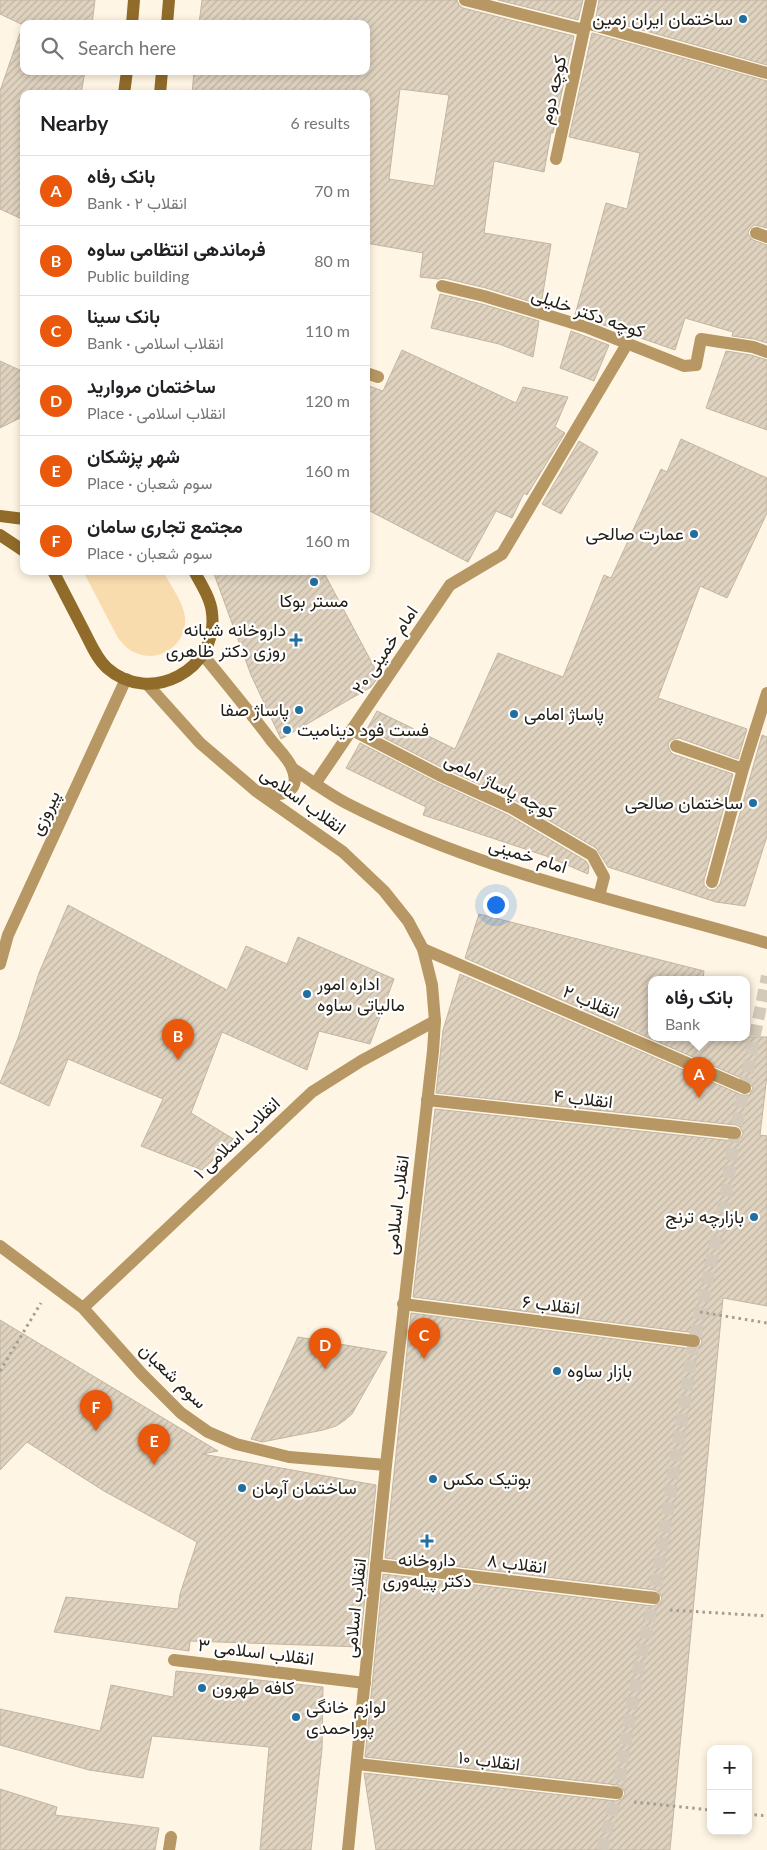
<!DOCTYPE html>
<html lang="en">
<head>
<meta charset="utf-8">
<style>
  body { margin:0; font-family:Lato,Vazirmatn,sans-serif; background:#f6f6f6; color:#202124 }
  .controls { position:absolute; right:15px; bottom:15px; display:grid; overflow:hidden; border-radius:10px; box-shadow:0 2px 8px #0003 }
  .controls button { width:45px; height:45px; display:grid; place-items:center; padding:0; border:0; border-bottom:1px solid #e0e0e0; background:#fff; color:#202124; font:25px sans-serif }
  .you { position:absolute; left:495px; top:904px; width:18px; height:18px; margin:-12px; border:4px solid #fff; border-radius:50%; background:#1a73e8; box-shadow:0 0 0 8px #1a73e833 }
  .badge { display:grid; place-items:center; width:32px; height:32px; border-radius:50%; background:#ea580c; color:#fff; font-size:16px; font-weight:700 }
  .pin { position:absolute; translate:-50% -41px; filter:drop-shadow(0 1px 2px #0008) }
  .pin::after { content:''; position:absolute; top:26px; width:18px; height:15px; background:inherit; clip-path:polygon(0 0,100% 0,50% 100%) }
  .popup { position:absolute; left:648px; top:976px; width:102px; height:65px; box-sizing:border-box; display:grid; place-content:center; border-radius:10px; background:#fff; filter:drop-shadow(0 1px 4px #0005); font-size:16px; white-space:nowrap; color:#757577 }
  .popup b { font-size:19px; color:#202124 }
  .popup::after { content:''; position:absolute; left:50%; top:100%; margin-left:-10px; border:10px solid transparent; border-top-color:#fff }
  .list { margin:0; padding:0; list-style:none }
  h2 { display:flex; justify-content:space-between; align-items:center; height:65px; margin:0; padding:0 20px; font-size:21px }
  h2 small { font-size:16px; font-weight:400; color:#757577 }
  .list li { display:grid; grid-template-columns:32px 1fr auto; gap:15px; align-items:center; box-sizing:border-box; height:70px; padding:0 20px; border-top:1px solid #e0e0e0 }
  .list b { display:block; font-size:19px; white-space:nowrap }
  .list p { margin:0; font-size:16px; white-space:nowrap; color:#757577 }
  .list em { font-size:16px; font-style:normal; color:#757577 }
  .icon { flex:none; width:28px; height:28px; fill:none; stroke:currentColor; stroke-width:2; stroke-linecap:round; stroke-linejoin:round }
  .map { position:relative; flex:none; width:767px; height:1850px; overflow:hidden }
  .search { position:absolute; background:#fff; box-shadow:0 2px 8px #0003; left:20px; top:20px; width:350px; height:55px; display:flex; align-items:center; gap:12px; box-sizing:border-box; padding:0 18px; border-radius:10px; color:#757577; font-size:19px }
  .panel { position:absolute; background:#fff; box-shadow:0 2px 8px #0003; left:20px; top:90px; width:350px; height:485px; border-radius:10px }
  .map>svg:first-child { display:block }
</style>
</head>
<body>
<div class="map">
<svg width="767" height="1850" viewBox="0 0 767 1850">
  <defs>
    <pattern id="building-hatch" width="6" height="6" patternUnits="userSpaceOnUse" patternTransform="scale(1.25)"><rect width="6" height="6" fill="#dfd2bf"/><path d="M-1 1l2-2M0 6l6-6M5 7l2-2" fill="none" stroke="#bfb4a3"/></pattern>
  </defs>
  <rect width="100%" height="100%" fill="#fff5e4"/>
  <path fill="#f9dcae" d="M83 571H163C170 585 183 601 185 617 188 643 160 664 136 653 128 650 123 644 118 638Z"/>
  <path fill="url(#building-hatch)" stroke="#c2b6a3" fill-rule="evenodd" d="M0 0H95L92 24H21L0 14Z
    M202 0H457L459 5 463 8 574 36 553 133H551L544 172 494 161 484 233 551 244 541 305 486 288 444 278 438 279 420 277 423 253 366 243V94H192L194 71H366V24H199ZM400 89 449 95 434 186 389 179Z
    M498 0H583L578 20Z
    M599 0H767V65L596 17Z
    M20 33H24V71H85L81 94H24V220L0 209V91Z
    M592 33 767 81V228L754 225 749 230 748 234 753 240 767 245V343L754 339 732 336 733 332 685 318 675 350 575 315 606 203 627 209 640 153 569 137Z
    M440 294 482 304 539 321 533 357 499 344 431 328Z
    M571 331 609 345 594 381 560 368Z
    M402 350 516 403 523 387 568 397 555 427 565 433 527 495 524 493 512 518 496 511 468 562 366 509V385L383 391Z
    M726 351 751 355 767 360V430L706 408Z
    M0 361 24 372V416L0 428Z
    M681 439 767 478V513L727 598 700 586 658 698 747 729 738 759 679 738 671 740 668 744 670 751 673 754 733 774 704 880V885L709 890H715L720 884 762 735 767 737V836L745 906 716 902 608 867 596 848 516 801 443 768 367 729 377 711 455 749 498 653 563 677 604 575 611 578 661 469 667 472Z
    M579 441 598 452 561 514 542 504Z
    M213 571H323L379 676 371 687 281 739 251 675Z
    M360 743 436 782 508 815 586 861 589 866 588 874 546 856 423 815 426 807 346 768Z
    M68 905 227 990 246 946 287 964 298 937 394 979 370 1044 319 1031 307 1070 222 1032 191 1113 235 1140 202 1170 141 1146 163 1099 68 1059 49 1106 0 1083 18 1038 39 973Z
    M479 914 704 971 703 979H652V1037H767V1075L760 1135 767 1136V1306L723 1298 670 1850H376L364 1773 616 1801 623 1798 625 1793 622 1787 618 1785 365 1757 383 1574 653 1606 660 1603 662 1598 659 1592 655 1590 385 1558 411 1313 693 1349 700 1346 702 1342 699 1335 695 1333 413 1297 435 1109 734 1141 741 1138 743 1133 740 1127 736 1125 436 1093 443 1030 460 974 742 1095H749L753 1088 748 1081 465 958Z
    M0 1320 218 1451 202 1454 376 1485 360 1647 190 1641 189 1651 54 1632 66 1597 178 1609 180 1594 197 1542 104 1491 27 1442 0 1470Z
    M298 1337 387 1352 352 1414 345 1420 336 1426 323 1430 262 1442 251 1439Z
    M176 1671 323 1687 322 1749 311 1850H260L269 1747 152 1736 143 1778 89 1770 0 1745V1709L100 1731 111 1685 173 1697Z
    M0 1789 57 1807 55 1815 159 1828 155 1850H0Z"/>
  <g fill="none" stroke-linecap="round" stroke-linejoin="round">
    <path stroke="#d3cabb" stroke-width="12" stroke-dasharray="12 6" stroke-linecap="butt" d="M602 1850 617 1793 638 1670 654 1598 694 1341 726 1194 735 1133 767 976"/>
    <path stroke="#a59e90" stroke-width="3" stroke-dasharray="2.5 4" stroke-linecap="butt" d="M700 1312 767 1323
      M0 1371 41 1303
      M670 1610 767 1616
      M634 1802 711 1810
      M748 1814 767 1816"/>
    <path stroke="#b79764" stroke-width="12" d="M352 730 439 775 512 808 592 855 604 877 599 896"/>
    <path stroke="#b79764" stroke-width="12" d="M292 768C310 780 327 793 346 803 478 871 625 902 767 943"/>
    <path stroke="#b79764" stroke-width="12" d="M465 0 584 30 586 23 767 73
      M586 23 591 0
      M556 159 584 30
      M756 233 767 237
      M442 286 484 296 586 327 684 366 696 365 701 339 753 347 767 352
      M366 373 378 377
      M676 746 743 769
      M315 784 450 585 502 554 627 344
      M712 882 743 769 767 693
      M423 949 745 1088
      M0 964 8 935 126 679
      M427 1100 735 1133
      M0 1246 83 1308 142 1374 181 1413 208 1432 236 1444 289 1457 386 1465
      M403 1304 694 1341
      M83 1308 312 1092 361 1061 435 1021
      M376 1565 654 1598
      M174 1660 365 1683
      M357 1764 617 1793
      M169 1850 171 1837"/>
    <path stroke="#b79764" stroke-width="12" d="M203 655C226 683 249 711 271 740 278 749 288 758 292 768 303 794 279 797 261 792
      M147 684 200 743 256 791 343 852 384 891 408 921 423 949 432 985 435 1021 433 1051 386 1465 348 1850"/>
    <path stroke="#906b29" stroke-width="12" d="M132 24 134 0
      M167 24 169 0
      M124 94 127 71
      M160 94 162 71
      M0 516 24 519
      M0 535 24 551
      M53 571C63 590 73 610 83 629 90 642 96 658 107 668 150 706 219 670 212 613 211 599 201 584 194 571"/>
  </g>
  <g fill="#216fa1" stroke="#fff" stroke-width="2">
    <circle cx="743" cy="19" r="5"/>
    <circle cx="694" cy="534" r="5"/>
    <circle cx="314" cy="582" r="5"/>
    <path d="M293.5 632.5h5v5h5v5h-5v5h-5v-5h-5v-5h5z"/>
    <circle cx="299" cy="710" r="5"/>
    <circle cx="514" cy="714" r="5"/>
    <circle cx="287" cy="730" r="5"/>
    <circle cx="753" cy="803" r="5"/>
    <circle cx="307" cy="994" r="5"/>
    <circle cx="754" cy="1217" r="5"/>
    <circle cx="557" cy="1371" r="5"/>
    <circle cx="433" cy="1479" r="5"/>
    <circle cx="242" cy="1488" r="5"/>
    <path d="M424.5 1533.5h5v5h5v5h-5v5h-5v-5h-5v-5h5z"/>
    <circle cx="202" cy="1688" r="5"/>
    <circle cx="296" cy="1717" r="5"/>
  </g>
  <g text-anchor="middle" stroke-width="4.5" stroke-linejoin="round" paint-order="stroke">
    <g font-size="18" fill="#242018" stroke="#fff" text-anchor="start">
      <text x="733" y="25" text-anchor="end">ساختمان ایران زمین</text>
      <text x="684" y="540" text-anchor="end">عمارت صالحی</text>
      <text x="314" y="607" text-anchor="middle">مستر بوکا</text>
      <text x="286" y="636" text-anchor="end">داروخانه شبانه<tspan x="286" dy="21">روزی دکتر ظاهری</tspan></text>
      <text x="289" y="716" text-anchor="end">پاساژ صفا</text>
      <text x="524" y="720">پاساژ امامی</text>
      <text x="297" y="736">فست فود دینامیت</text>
      <text x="743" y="809" text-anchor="end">ساختمان صالحی</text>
      <text x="317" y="990">اداره امور<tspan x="317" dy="21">مالیاتی ساوه</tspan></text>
      <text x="744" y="1223" text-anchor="end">بازارچه ترنج</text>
      <text x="567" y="1377">بازار ساوه</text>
      <text x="443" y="1485">بوتیک مکس</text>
      <text x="252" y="1494">ساختمان آرمان</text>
      <text x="427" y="1566" text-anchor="middle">داروخانه<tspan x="427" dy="21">دکتر پیله‌وری</tspan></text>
      <text x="212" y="1694">کافه طهرون</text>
      <text x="306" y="1713">لوازم خانگی<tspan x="306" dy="21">پوراحمدی</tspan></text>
    </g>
    <g font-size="18" fill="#242018" stroke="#fff">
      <text transform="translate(553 90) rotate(-77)" y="6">کوچه دوم</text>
      <text transform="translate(588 313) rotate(19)" y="6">کوچه دکتر خلیلی</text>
      <text transform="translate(385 650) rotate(-56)" y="6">امام خمینی ۲۰</text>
      <text transform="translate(500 786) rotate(27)" y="6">کوچه پاساژ امامی</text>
      <text transform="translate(303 801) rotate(36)" y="6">انقلاب اسلامی</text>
      <text transform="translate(45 813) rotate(-65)" y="6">پیروزی</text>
      <text transform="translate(528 856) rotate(17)" y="6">امام خمینی</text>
      <text transform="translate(591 1002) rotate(23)" y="6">انقلاب ۲</text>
      <text transform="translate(583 1099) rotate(6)" y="6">انقلاب ۴</text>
      <text transform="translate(237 1138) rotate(-43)" y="6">انقلاب اسلامی ۱</text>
      <text transform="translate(397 1205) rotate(-83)" y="6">انقلاب اسلامی</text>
      <text transform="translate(551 1305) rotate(7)" y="6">انقلاب ۶</text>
      <text transform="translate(173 1376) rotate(44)" y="6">سوم شعبان</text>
      <text transform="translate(517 1564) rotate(7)" y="6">انقلاب ۸</text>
      <text transform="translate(355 1608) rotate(-84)" y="6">انقلاب اسلامی</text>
      <text transform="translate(256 1652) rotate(7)" y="6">انقلاب اسلامی ۳</text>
      <text transform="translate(489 1761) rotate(7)" y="6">انقلاب ۱۰</text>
    </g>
  </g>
</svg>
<div class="controls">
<button>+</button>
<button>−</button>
</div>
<div class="you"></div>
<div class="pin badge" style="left:699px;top:1098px">A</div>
<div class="popup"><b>بانک رفاه</b>Bank</div>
<div class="pin badge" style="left:178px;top:1060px">B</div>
<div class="pin badge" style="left:424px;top:1359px">C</div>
<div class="pin badge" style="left:325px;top:1369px">D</div>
<div class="pin badge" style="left:154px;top:1465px">E</div>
<div class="pin badge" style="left:96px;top:1431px">F</div>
<div class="search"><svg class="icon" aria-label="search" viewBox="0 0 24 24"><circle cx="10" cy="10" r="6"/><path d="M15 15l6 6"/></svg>Search here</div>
<section class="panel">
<h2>Nearby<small>6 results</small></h2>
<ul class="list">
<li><span class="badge">A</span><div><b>بانک رفاه</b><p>Bank · انقلاب ۲</p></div><em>70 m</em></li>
<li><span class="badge">B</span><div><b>فرماندهی انتظامی ساوه</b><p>Public building</p></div><em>80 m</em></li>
<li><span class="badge">C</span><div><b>بانک سینا</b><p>Bank · انقلاب اسلامی</p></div><em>110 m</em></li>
<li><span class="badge">D</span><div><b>ساختمان مروارید</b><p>Place · انقلاب اسلامی</p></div><em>120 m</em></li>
<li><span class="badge">E</span><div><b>شهر پزشکان</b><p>Place · سوم شعبان</p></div><em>160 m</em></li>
<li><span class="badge">F</span><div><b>مجتمع تجاری سامان</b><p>Place · سوم شعبان</p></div><em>160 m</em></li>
</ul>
</section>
</div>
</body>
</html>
